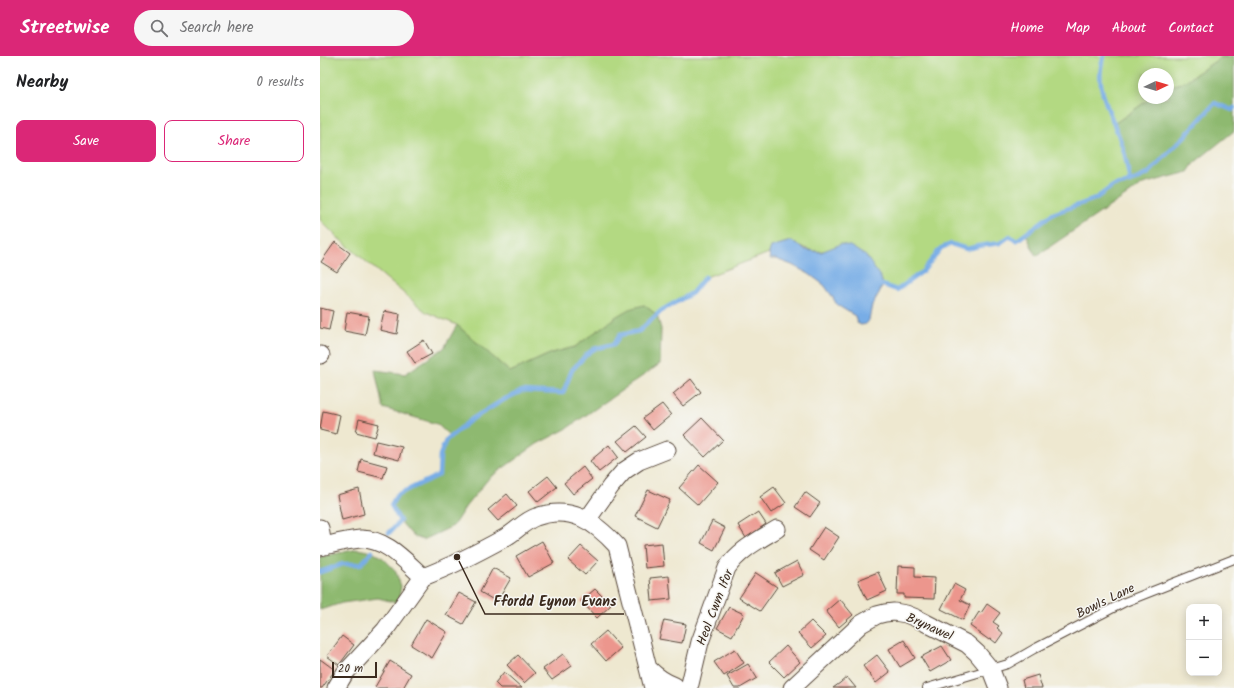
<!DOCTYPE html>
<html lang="en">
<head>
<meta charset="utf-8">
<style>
  body { margin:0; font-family:Kalam,sans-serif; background:#f6f6f6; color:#202124 }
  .controls { position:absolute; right:12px; bottom:12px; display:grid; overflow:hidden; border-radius:8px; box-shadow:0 2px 10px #0003 }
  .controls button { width:36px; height:36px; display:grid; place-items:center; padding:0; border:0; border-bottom:1px solid #e0e0e0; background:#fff; color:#202124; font:20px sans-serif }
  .compass { position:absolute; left:818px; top:12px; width:36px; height:36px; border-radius:50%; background:#fff; box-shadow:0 2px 10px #0003; rotate:86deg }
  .scale { position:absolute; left:12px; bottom:10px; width:45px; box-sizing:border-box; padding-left:4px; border:2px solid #3b2a1e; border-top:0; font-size:11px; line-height:14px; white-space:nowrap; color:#3b2a1e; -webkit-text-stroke:3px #f6f6f2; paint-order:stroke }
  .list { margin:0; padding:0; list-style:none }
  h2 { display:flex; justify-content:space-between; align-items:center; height:52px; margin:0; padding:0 16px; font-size:17px }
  h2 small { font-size:13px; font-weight:400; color:#757577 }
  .actions { display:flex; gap:8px; padding:12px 16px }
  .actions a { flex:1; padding:9px 0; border:1px solid #db2777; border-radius:8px; text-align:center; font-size:14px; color:#db2777 }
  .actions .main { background:#db2777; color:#fff }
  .icon { flex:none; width:22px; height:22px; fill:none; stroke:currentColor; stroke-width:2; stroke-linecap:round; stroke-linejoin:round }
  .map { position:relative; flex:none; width:914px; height:632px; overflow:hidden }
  header { display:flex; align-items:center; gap:24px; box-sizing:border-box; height:56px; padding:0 20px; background:#db2777; color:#fff }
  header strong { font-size:19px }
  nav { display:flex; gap:22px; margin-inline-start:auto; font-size:14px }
  .search { width:280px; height:36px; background:#f6f6f6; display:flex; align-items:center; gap:10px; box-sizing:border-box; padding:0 14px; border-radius:22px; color:#757577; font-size:15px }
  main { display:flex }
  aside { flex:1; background:#fff }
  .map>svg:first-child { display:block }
</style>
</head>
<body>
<header>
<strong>Streetwise</strong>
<div class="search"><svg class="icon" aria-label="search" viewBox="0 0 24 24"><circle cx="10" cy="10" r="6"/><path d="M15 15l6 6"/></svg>Search here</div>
<nav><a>Home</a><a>Map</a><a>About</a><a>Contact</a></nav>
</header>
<main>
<aside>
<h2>Nearby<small>0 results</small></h2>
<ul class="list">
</ul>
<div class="actions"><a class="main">Save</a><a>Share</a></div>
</aside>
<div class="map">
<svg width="914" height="632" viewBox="0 0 914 632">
  <rect width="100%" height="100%" fill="#f6f6f2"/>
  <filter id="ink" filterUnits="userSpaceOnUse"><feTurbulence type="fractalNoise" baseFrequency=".025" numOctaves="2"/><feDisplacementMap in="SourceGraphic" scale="8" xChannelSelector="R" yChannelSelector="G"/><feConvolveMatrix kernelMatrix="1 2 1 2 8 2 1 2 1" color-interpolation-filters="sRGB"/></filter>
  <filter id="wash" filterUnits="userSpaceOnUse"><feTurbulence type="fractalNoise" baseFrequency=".012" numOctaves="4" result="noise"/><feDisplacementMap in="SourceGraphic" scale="16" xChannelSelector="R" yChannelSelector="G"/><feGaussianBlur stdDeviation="0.9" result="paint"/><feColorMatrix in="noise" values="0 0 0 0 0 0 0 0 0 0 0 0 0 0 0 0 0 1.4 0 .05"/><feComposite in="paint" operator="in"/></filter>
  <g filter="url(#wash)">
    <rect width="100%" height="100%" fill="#eee8d0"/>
    <path fill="#b3d982" stroke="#778250" d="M0 0H914L900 2 864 26 848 31V18H824V42H831L794 68 804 96 810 126 794 129 775 143 732 158 696 185 690 180 680 187 658 190 647 193 631 188 621 192 603 215 577 234 563 229 561 222 521 188C499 200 491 196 471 185L451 191 449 197 386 221 372 237 337 259 324 249 297 260 255 291 232 297 190 316 137 269 106 256 17 181 0 164Z"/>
    <path fill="#8eb970" stroke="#647247" d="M914 0V75L874 107 868 116 823 128 716 200 706 178 732 158 775 143 794 129 810 126 804 96 794 68 831 42H848V31L864 26 900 2Z
      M324 249 337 259 341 273 340 308 246 373 217 388 169 422 146 450 133 470 114 479 103 484 93 480 80 465 71 449 77 439 119 419C120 405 119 390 130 380L117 368 63 352 55 314 85 318 124 292 137 269 190 316 232 297 255 291 297 260 309 253Z
      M38 493 52 496 63 502 75 514 81 530 78 547 58 542 22 547 0 554V501Z"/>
    <path fill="#78ade6" stroke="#5a6c82" d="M471 185 486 194 501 196 521 188 530 190 546 200 561 222 563 229 559 237 552 249 549 264 546 268 541 269 537 267 535 260 517 249 512 240 504 229 489 218 472 209 456 203H450L449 197 451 191Z"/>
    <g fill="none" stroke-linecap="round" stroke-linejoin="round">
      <path stroke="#78ade6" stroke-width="4.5" d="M784 0C771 33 796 64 804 96 807 106 808 116 810 126
        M563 229 577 234 603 215 621 192 631 188 647 193 658 190 680 187 690 180 696 185 732 158 775 143 794 129 810 126 829 117 847 98 865 80 895 47 912 54 914 52
        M69 477 80 465 71 449 77 439 119 419 120 399 126 384 152 363 185 343 202 335 243 337 252 314 267 298 274 293 294 288 300 279 319 275 342 254 372 237 385 221
        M0 516 23 508H41L52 496"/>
    </g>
    <g id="blocks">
      <path fill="#ec968d" d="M15 186 30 197 17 216 1 206Z
        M0 252 13 255 9 274 0 272Z
        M64 255 80 258 77 278 60 274Z
        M27 256 49 260 45 279 24 275Z
        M104 284 112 298 95 307 87 295Z
        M371 323 381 336 363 350 353 338Z
        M342 348 351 359 333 374 323 362Z
        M3 355 20 359 16 378 0 374Z
        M382 362 403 384 385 401 364 379Z
        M39 363 59 368 55 381 36 376Z
        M316 370 326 381 307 396 297 385Z
        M56 385 82 391 79 404 53 397Z
        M289 389 298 401 279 416 270 405Z
        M41 403 67 410 63 422 38 416Z
        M379 409 398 426 378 449 359 432Z
        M263 411 272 423 253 438 244 427Z
        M228 420 237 431 218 446 209 435Z
        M454 431 466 447 451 457 440 441Z
        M39 433 44 458 22 464 17 439Z
        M328 434 350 444 337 471 315 460Z
        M485 436 500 447 490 461 475 451Z
        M187 438 197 450 178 465 168 454Z
        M438 456 446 468 426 482 418 469Z
        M392 465 405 472 394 494 381 487Z
        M504 471 519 481 504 504 489 494Z
        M222 485 234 507 208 521 196 500Z
        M342 487 344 510 325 512 323 489Z
        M261 490 278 505 265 519 248 504Z
        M477 505 484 519 462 530 455 517Z
        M578 510 595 511V521L615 522 614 543 584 542V538H577Z
        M173 512 191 522 177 546 160 536Z
        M558 516 567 535 547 544 538 524Z
        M436 517 457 531 440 555 419 542Z
        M349 520 351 543 332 545 330 522Z
        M634 528 645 534 640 544 650 549 643 564 621 553Z
        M275 533 291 549 277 562 261 545Z
        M139 537 156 546 143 568 126 559Z
        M520 543 533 559 519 571 506 555Z
        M667 548 680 557 673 566 679 570 677 572 683 577 676 587 671 583 669 584 650 570 659 556 661 557Z
        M409 551 424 558 412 580 397 572Z
        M106 563 127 576 112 602 91 589Z
        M344 564 366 568 362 587 339 583Z
        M491 565 506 580 492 592 478 577Z
        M286 575 301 592 286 605 271 588Z
        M22 580 34 589 19 609 7 600Z
        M584 584 595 602 580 611 569 593Z
        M466 590 480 606 464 621 449 606Z
        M622 590 631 604 610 616 601 601Z
        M415 593 424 607 404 620 394 606Z
        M243 598 252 610 232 624 223 613Z
        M198 599 215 617 204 627 187 609Z
        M557 599 570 616 556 627 543 610Z
        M0 603 15 614 2 632H0Z
        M70 605 91 618 83 632H57L55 631Z
        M428 608 437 622 420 632H414L407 620Z
        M184 616 202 632H180L175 627Z
        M718 619 722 632H704L702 624Z
        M527 621 536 632H513L520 627Z"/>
    </g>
  </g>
  <g filter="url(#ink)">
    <use href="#blocks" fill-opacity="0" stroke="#564639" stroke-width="1"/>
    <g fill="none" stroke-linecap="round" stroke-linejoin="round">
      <defs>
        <path id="lane" d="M607 632 688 608 714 593 805 546 914 503"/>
        <path id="street" d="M0 299H1
          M267 464 291 430 304 415 319 405 347 394
          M0 472 3 490
          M0 491C13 488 27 484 40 483 66 482 85 505 103 521
          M103 521C132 510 159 496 186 481 195 476 206 464 216 461 251 449 274 465 297 490L333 632
          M329 613C337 621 344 626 355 630
          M370 628 380 586 407 512C419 494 439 484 457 473
          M16 632 25 617 65 574 103 521
          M472 632 541 568 557 559 565 557 574 556 586 558 596 562 647 588 657 597 671 614 678 632"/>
      </defs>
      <use href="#lane" stroke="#564639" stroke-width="10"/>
      <use href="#street" stroke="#564639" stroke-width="19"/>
      <use href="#lane" stroke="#fff" stroke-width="8"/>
      <use href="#street" stroke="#fff" stroke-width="17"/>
    </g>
  </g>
  <g text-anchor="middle" stroke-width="3" stroke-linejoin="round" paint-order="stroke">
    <g font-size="13" fill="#3b2a1e" stroke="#f6f6f2">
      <text transform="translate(785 544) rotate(-26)" y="5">Bowls Lane</text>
      <text transform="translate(394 551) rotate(-69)" y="5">Heol Cwm Ifor</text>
      <text transform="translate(610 570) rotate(24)" y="5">Brynawel</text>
    </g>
  </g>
  <path fill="none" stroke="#3b2a1e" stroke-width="1.5" d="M137 501L165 558H304"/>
  <circle fill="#3b2a1e" stroke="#f6f6f2" stroke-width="1.5" cx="137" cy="501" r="4"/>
  <g font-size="14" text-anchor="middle" font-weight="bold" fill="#3b2a1e" stroke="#f6f6f2" stroke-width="3" stroke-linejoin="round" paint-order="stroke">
    <text x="235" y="550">Ffordd Eynon Evans</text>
  </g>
</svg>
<div class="controls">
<button>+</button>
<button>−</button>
</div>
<svg class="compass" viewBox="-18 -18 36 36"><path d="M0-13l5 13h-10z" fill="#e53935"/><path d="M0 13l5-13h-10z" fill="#757577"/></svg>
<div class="scale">20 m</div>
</div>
</main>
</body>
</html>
